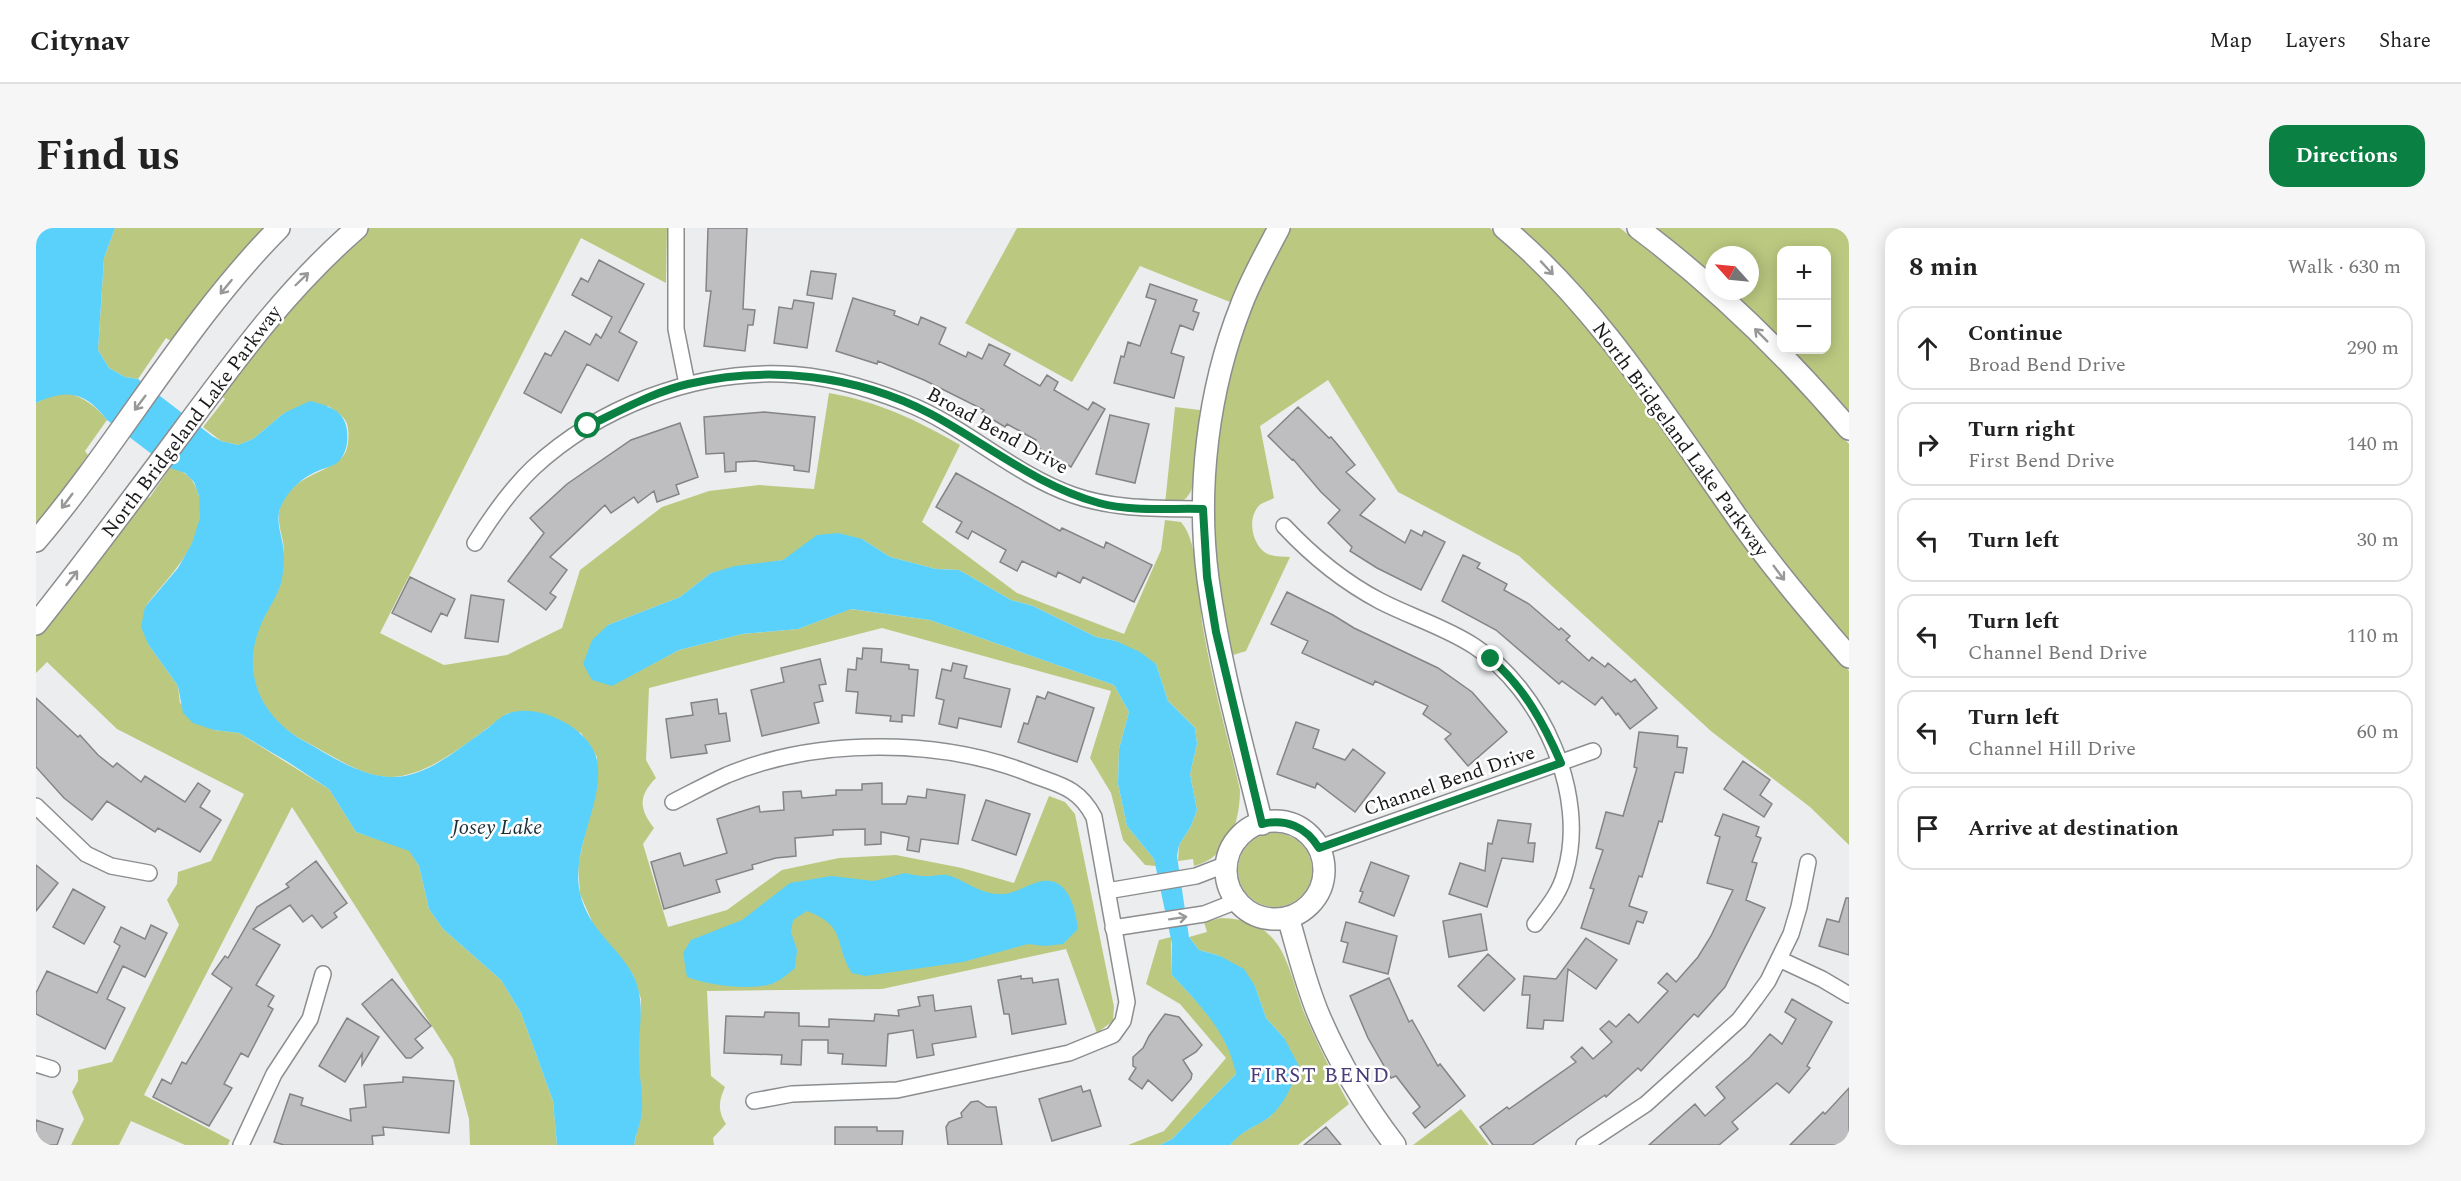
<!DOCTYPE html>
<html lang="en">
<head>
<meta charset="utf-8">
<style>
  body { margin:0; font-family:Spectral,serif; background:#f6f6f6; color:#222 }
  .controls { position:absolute; right:18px; top:18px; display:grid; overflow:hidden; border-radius:12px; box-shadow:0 3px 15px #0003 }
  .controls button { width:54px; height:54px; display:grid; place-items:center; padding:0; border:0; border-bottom:2px solid #e0e0e0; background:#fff; color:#222; font:30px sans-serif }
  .compass { position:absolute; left:1669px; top:18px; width:54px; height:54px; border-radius:50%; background:#fff; box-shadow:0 3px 15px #0003; rotate:297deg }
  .stop { position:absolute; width:18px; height:18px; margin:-14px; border:4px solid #0b8043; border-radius:50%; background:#fff }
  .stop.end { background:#0b8043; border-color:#fff; box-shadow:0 2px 6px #0008 }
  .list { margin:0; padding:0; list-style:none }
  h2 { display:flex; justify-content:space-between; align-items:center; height:78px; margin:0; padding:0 24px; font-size:26px }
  h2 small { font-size:20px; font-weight:400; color:#767676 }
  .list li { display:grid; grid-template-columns:39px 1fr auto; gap:18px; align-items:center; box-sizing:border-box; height:84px; margin:0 12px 12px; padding:0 12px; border:2px solid #e0e0e0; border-radius:18px }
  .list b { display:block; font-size:22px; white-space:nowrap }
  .list p { margin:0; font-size:20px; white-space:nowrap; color:#767676 }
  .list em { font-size:20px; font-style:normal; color:#767676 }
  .icon { flex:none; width:33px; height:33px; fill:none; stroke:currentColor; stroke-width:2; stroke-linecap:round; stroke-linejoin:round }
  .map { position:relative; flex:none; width:1813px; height:917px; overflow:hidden; border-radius:18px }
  header { display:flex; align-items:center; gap:36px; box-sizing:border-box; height:84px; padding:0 30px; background:#fff; border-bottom:2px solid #e0e0e0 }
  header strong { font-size:28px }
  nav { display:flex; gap:33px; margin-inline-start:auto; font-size:21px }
  .intro { display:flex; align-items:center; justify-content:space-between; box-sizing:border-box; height:144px; padding:0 36px }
  h1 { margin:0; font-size:42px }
  .button { padding:15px 27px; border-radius:18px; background:#0b8043; color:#fff; font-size:21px; font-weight:700 }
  main { display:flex; gap:36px; padding:0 36px }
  aside { flex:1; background:#fff; border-radius:18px; box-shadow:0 3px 15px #0003 }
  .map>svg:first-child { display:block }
</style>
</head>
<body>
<header>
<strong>Citynav</strong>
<nav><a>Map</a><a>Layers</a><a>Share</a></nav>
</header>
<div class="intro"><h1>Find us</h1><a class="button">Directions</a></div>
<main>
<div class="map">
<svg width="1813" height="917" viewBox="0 0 1813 917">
  <rect width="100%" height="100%" fill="#ecedef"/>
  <path fill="#bbc980" d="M79 0H230L135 113 130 110 102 151 89 149 73 140 62 122 68 30Z
    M333 0H631L630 55 545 10 344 405 408 437 471 427 526 400 544 342 626 279 673 263 723 257 778 261 793 165C841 173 883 193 924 217L886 294 981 365 1088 406 1125 322 1129 292 1145 294C1164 315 1162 376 1168 405 1177 458 1192 510 1204 562 1204 594 1193 629 1158 638L1157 631 1142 633 1143 617 1155 598 1161 582 1154 546 1161 516 1159 500 1132 473 1120 436 1080 413 1060 409 997 378 975 372 923 342 900 341 854 329 826 311 762 323 747 332 675 345 644 369 572 397 586 452 643 422 706 406 762 401 814 381 894 392 1078 457 1093 484 1083 521 1082 556 1091 598 1118 631 1120 638 1109 637 1087 612 1075 565 1054 530 1075 463 846 400 613 460 610 532 620 550C602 568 603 581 618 600L607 616 632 699 691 682 746 642 803 630 860 627 926 640 978 655 1013 568 1029 574 1039 586 1078 779 1077 793 1061 805 1030 721 846 761 671 763 675 848 689 859C683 872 681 883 690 896L677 910 678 917H598L606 883 602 827 605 771 597 747 558 698 544 666 542 637 561 552V529L545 505 472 485C440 507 395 549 354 549 329 549 305 533 283 521 269 513 249 504 238 491 222 472 211 440 217 415 225 386 239 358 247 329 251 314 239 297 244 280 254 244 302 245 310 223 313 216 314 199 309 192 306 187 297 181 292 178L248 185 217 211 202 217 185 213 167 199 189 171 184 166 251 82Z
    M981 0H1230L1194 74 1104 38 1036 154 929 95Z
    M1252 0H1454L1521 66 1562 112 1717 328 1813 443V617L1774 579 1676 504 1483 328 1362 264 1292 152 1224 198 1238 270C1234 272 1229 274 1225 276 1211 287 1215 312 1227 323 1234 329 1245 329 1254 329L1210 423 1194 428 1177 323V257L1180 206 1192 150 1221 61Z
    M1479 0H1584L1671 70 1720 116 1770 167 1813 216V418Z
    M1617 0H1813V187L1754 122H1790V22H1746L1745 112 1693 63H1714V27H1678V50Z
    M32 165C48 170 60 178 71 192L49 223 52 227 0 298V175L16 167Z
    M1139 179 1164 182 1157 257C1152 274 1145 274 1129 276Z
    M134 240C148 242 156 249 161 262 177 309 134 346 109 379L112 416 142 458 144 475 178 502 203 505 293 561 320 604 373 622 383 638 393 681 407 701 465 752 485 785 517 873 521 917H434L433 891 417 831 256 579 108 867 194 912 192 917H149L95 893 83 917H35L48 891 36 864 42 853V842L76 834 143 697 131 672 141 656 142 644 175 633 208 566 81 501 11 434 0 445V408L29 375 106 273 114 269Z
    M1202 642a37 37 0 1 1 74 0a37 37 0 1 1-74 0Z
    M1185 690C1252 692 1250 741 1270 789 1283 819 1297 848 1313 876L1262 917H1194L1200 909 1235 888 1248 810 1230 790 1219 758 1184 728 1163 722 1153 709 1171 704 1168 694Z
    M1135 709 1136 747 1176 790 1197 828 1200 846 1136 911 1124 917H1092L1128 903 1190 830 1144 776 1110 756 1123 712Z
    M1425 881 1453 917H1377Z"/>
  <path fill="#5ad1fb" d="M0 0H79L68 30 62 122 73 140 89 149 102 151 176 208 185 213 202 217 217 211 248 185 274 173C299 179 314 186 311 215 310 222 307 230 301 235 297 238 289 240 284 242 267 249 254 260 246 276 237 293 248 310 248 328 248 335 247 344 246 351 243 367 230 383 224 399 205 445 225 489 268 513 293 527 324 548 354 549 390 551 424 519 452 500 458 495 464 489 471 486 500 473 555 500 561 532 569 575 534 620 544 665 552 702 584 720 598 749 610 775 602 802 603 830 603 847 607 865 606 883 605 894 600 906 598 917H521L517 873 485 785 465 752 407 701 393 681 383 638 373 623 320 604 293 561 252 534 203 505 178 502 157 495 147 485 142 458 112 416 105 399 109 379 142 340 156 315 164 290 163 268 158 254 149 245 134 240 71 192C50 164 31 160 0 175Z
    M802 305 826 311 854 329 900 341 923 342 975 372 997 378 1060 409 1080 413 1104 424 1120 436 1132 473 1159 500 1161 516 1154 546 1161 582 1155 598 1143 617 1141 628 1153 709 1163 722 1184 728 1208 741 1219 758 1230 790 1248 810 1263 838C1257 856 1248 878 1232 890 1219 899 1204 904 1194 917H1124L1136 911 1200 846C1192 805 1164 777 1136 747V716L1118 631 1091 598 1082 556 1083 521 1093 484 1078 457 894 392 815 381 762 401 706 406 643 422 576 458 556 452 547 436 556 412 572 397 644 369 675 345 699 338 747 332 781 307Z
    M869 645C875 646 881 648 888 648 895 649 904 646 911 647 926 651 939 662 954 665 973 669 983 661 999 655 1031 644 1039 678 1042 701L1027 716 1009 718 992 716 927 734 829 748 816 745C797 715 812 699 771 683L757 692 755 704 761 722 759 740C750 748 739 757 726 758 702 761 674 757 651 749L647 725 655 712 706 692 754 655 795 648 838 653Z"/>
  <path fill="#bebec0" stroke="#848485" stroke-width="1.5" d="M672 0H711L707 81 719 82 717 97H712L709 123 668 118 675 63H670Z
    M563 32 608 56 583 104 601 114 582 153 551 136 525 185 488 165 509 125 515 128 529 103 554 117 560 106 565 110 576 89 536 67 545 50 552 54Z
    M775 43 800 46 796 71 771 67Z
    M1114 56 1161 72 1157 83 1163 85 1157 102 1144 97 1135 125 1148 129 1138 170 1078 155 1085 128 1088 129 1092 114 1104 118 1120 72 1110 69Z
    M817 70 859 83 858 87 882 97 885 89 910 100 903 116 930 129 932 124 946 131 953 116 974 126 968 137 1004 158 1011 147 1022 154 1018 162 1052 182 1057 174 1069 181 1035 239 997 217 1000 212 971 196 969 199 946 185 948 182 888 152 842 133 841 136 800 123Z
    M758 72 778 75 771 120 738 115 743 79 756 81Z
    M1262 179 1293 210 1295 209 1319 237 1310 244 1339 271 1324 287 1369 315 1375 302 1386 308 1388 303 1409 314 1385 362 1341 340 1314 323 1316 319 1292 295 1304 282 1285 264 1257 231 1256 232 1232 208Z
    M728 184 779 189 773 244 758 242V238L719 233 700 234V243L689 244 688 225 670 226 668 189Z
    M1074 187 1113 196 1099 255 1060 246Z
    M644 195 662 249 640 257 643 266 621 274 618 263 602 275 598 269 575 285 569 277 514 329 531 342 514 365 520 369 510 382 472 353 508 305 494 290 531 256 595 212Z
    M920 245 1024 303 1026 300 1068 320 1070 314 1116 337 1098 374 1047 349 1044 355 1022 344 1020 349 986 333 981 343 964 334 970 322 936 303 932 311 920 304 926 294 900 279Z
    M1427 327 1444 335 1441 340 1471 356 1468 362 1493 376 1523 402 1525 400 1534 408 1530 412 1553 433 1556 429 1569 439 1572 435 1595 454 1599 451 1621 480 1594 501 1582 485 1580 487 1566 469 1559 477 1526 453 1523 456 1460 402 1406 373Z
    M374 349 419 371 411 388 405 385 395 404 356 385Z
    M1251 364 1297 387 1318 400 1402 440 1436 464 1471 504 1432 538 1409 511 1415 506 1387 486 1392 478 1339 453 1337 457 1266 425 1272 413 1235 396Z
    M435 367 468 372 462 414 429 410Z
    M827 420 846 421 845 434 873 437V441L882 442 878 488 866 487V494L854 493 855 488 820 485 822 464 810 463 812 441 820 442 821 430 826 431Z
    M784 431 790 456 783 457 787 473 778 475 783 495 726 508 715 462 748 454 745 440Z
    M917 435 931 438 928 450 974 461 965 499 923 490 921 500 903 496 908 472 900 470 906 441 915 443Z
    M1012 464 1058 480 1041 534 982 514 988 495 992 496 1001 468 1009 471Z
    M0 470 42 509 44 507 62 527 77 539 81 535 105 554 109 548 149 574 162 555 174 563 164 579 185 592 164 624 122 600 119 604 71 573 56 592 28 570 0 539Z
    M681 471 683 486 690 485 694 513 669 517 671 525 635 530 630 491 657 487 655 475Z
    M1260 494 1283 502 1277 520 1309 532 1317 521 1349 545 1319 584 1281 555 1279 560 1241 546Z
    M1603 504 1642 508 1641 519 1651 520 1647 545 1639 544 1626 594 1623 593 1606 649 1603 648 1593 678 1611 684 1607 695 1601 693 1593 716 1545 700 1558 661 1554 660 1567 622 1560 620 1570 584 1587 588 1601 540 1598 539Z
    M1707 533 1734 552 1724 567 1736 576 1728 589 1688 561Z
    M846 555V576H870L872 568 890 570 891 561 929 567 922 616 885 611 883 624 871 622 873 609 845 604V616L829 617V601L797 602V607L759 610 760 628 740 630 716 637 717 641 680 652 684 664 628 681 615 634 644 625 648 638 691 625 681 591 723 578 724 584 748 582 747 564 765 563 766 570 800 567V562H826V556Z
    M950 572 994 586 980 627 936 612Z
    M1687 586 1723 599 1720 608 1725 610 1716 634 1721 635 1710 672 1729 680 1689 759 1662 789 1658 786 1605 843 1602 840 1570 869 1569 867 1496 917H1457L1444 899 1471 879 1473 881 1540 834 1535 829 1546 819 1557 831 1576 814 1564 801 1573 793 1580 799 1593 786 1602 795 1632 763 1622 755 1631 745 1640 754 1662 729 1675 708 1697 662 1671 655 1684 609 1679 607Z
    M1462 592 1495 596 1492 615H1499L1497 634 1466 630 1451 679 1413 666 1424 635 1449 643 1452 615 1456 616Z
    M280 633 311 675 298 685 301 689 286 700 276 687 267 694 254 677 217 701 244 717 220 757 238 768 232 778 237 781 212 829 205 825 188 856 196 860 173 898 117 869 126 851 135 856 146 834 150 836 196 760 176 746 189 728 192 730 221 679 253 659 250 656Z
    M1335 634 1373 648 1358 688 1323 674 1327 664 1324 663Z
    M0 637 22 655 0 683Z
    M37 661 69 679 48 716 17 699Z
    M1810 670H1813V727L1783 718 1791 691 1803 694Z
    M1445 686 1451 722 1413 729 1407 693Z
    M1310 694 1361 708 1352 746 1307 734 1312 715 1305 713Z
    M115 697 131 705 109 749 87 738 71 771 89 780 69 821 0 786V765L11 743 61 765 84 718 78 714 85 699 109 711Z
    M1550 710 1581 732 1560 761 1532 741 1527 793 1508 792 1507 801 1491 800 1494 767H1486L1488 748 1520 751Z
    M1452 726 1479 751 1448 783 1422 758Z
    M985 748V751L996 750 997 755 1022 751 1030 796 976 806 973 786H968L962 752Z
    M1353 750 1373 794 1376 792 1402 838 1404 836 1429 868 1389 900 1377 885 1384 879 1360 848 1355 850 1332 810 1314 768Z
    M356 751 395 798 379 811 387 820 375 830H370L326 776Z
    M897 767 899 783 935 778 940 809 896 816 898 827 881 830 877 802 852 806 850 838 806 836 807 826 792 825V812H766L765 837 745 836 746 827 688 825 690 788 728 789 729 784 763 785V798L793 799V791L838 793 839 786 863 788 862 782 884 778 882 769Z
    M1756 771 1796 794 1771 838 1774 840 1753 865 1741 855 1696 894 1702 901 1683 917H1613L1659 876 1669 888 1689 870 1680 859 1714 829 1734 806 1746 816 1760 791 1749 784Z
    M1129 786 1143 789 1166 817 1160 824 1147 832 1156 846 1155 851 1136 873 1112 852 1106 861 1093 851 1100 840 1097 838V829L1107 820 1113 808Z
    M311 790 343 809 326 837V826L309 854 283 838Z
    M367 849 418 853 413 905 347 899 348 907 336 908 337 917H248L238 914 254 866 267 870 265 877 315 893 314 881 330 879 328 857 367 854Z
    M1045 858 1047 864 1054 862 1065 898 1016 913 1003 871Z
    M1813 860V917H1754L1787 884 1789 886Z
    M942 873 951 879H960L966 917H912L910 899 913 894 926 889 925 885 935 874Z
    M0 892 27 901 21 917H0Z
    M799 899H841V903H867L866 917H799Z
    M1290 899 1305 917H1268Z"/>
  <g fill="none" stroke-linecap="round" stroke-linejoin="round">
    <defs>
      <path id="street" d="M640 0V101L651 156
        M1248 298C1277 329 1306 353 1344 373 1375 389 1409 399 1438 418 1505 461 1553 567 1529 645 1524 665 1511 680 1499 696
        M439 315C456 288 474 262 497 240 563 179 657 143 746 146 788 147 832 160 870 175 929 198 977 246 1037 267 1079 282 1123 280 1167 281
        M637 574C655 565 673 555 691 547 780 510 902 510 992 545 1022 557 1042 558 1058 589L1091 774 1087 793 1077 807 1033 825 861 862 756 866 718 873
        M0 578 50 626 75 638 113 645
        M1283 620 1557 523
        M1071 663 1160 648 1191 636
        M1077 700 1168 686 1201 673
        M1743 731 1786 751 1813 767
        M0 836 16 841
        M205 917 238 846 274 791 287 746
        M1548 917 1610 876 1703 792 1719 771 1732 753 1755 706 1763 679 1772 634"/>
      <path id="secondary" d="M1468 0C1561 78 1625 181 1694 279 1730 332 1771 380 1813 429
        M1602 0C1679 58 1750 127 1813 201
        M0 313C85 213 150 94 243 0
        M0 396C51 332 100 266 149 200 204 126 251 61 321 0
        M1190 642a49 49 0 1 1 98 0a49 49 0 1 1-98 0Z
        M1226 596C1206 515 1183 434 1172 351 1160 261 1172 162 1205 78 1215 51 1230 25 1243 0
        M1252 689C1262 723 1270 758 1284 790 1304 836 1329 878 1359 917"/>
    </defs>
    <use href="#street" stroke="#8c8d8e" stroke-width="18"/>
    <use href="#secondary" stroke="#8c8d8e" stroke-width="24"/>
    <use href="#street" stroke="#fff" stroke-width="15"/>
    <use href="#secondary" stroke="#fff" stroke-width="21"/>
  </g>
  <defs><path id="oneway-shaft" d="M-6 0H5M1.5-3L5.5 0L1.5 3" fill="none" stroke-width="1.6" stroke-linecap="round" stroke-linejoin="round" transform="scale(1.5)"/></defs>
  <g stroke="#989898">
    <use href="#oneway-shaft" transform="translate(1511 40) rotate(47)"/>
    <use href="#oneway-shaft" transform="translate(266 51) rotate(-44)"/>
    <use href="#oneway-shaft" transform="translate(190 59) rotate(129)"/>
    <use href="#oneway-shaft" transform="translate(1725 107) rotate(-135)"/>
    <use href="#oneway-shaft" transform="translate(104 175) rotate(127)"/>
    <use href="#oneway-shaft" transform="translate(31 273) rotate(127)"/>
    <use href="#oneway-shaft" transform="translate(1743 345) rotate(53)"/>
    <use href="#oneway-shaft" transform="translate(36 350) rotate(-52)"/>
    <use href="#oneway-shaft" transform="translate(1142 690) rotate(-9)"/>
  </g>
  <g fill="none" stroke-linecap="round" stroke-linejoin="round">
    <path stroke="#0b8043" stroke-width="8" d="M552 198C584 183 617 164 652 156 733 137 821 147 895 186 951 216 1001 258 1063 275 1096 284 1133 280 1167 281L1171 349 1180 404 1226 596C1250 590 1270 599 1283 620L1525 535C1508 496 1488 459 1455 431"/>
  </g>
  <g text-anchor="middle" stroke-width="5" stroke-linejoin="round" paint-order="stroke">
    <g font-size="20" fill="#19191a" stroke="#fff">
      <text transform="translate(155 193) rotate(-53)" y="7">North Bridgeland Lake Parkway</text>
      <text transform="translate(962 202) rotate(29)" y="7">Broad Bend Drive</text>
      <text transform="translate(1645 211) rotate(54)" y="7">North Bridgeland Lake Parkway</text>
      <text transform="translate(1413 552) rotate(-19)" y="7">Channel Bend Drive</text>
    </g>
    <g font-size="21" font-style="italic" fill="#192e36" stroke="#fff">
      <text x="461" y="606">Josey Lake</text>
    </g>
    <g font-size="21" letter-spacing="1.5" fill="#4a3c79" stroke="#fff">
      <text x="1284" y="854">FIRST BEND</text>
    </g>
  </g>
</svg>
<div class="controls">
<button>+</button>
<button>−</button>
</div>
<svg class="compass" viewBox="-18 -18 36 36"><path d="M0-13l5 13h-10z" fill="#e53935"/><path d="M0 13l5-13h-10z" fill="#767676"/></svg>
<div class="stop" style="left:552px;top:198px"></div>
<div class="stop end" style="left:1455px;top:431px"></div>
</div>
<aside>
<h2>8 min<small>Walk · 630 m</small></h2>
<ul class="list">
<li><svg class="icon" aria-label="ahead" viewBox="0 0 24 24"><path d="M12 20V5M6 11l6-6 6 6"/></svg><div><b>Continue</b><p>Broad Bend Drive</p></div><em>290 m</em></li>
<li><svg class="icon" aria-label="right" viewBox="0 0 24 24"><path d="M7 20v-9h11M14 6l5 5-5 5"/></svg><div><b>Turn right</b><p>First Bend Drive</p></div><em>140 m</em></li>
<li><svg class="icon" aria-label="left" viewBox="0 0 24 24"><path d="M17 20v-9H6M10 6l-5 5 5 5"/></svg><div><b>Turn left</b></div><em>30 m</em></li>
<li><svg class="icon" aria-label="left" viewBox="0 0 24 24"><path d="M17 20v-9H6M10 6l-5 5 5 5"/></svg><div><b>Turn left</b><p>Channel Bend Drive</p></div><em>110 m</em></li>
<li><svg class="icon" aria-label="left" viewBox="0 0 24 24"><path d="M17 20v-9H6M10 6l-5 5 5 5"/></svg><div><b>Turn left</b><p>Channel Hill Drive</p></div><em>60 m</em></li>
<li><svg class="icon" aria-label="arrive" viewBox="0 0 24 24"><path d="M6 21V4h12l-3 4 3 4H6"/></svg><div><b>Arrive at destination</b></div></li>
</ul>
</aside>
</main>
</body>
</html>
